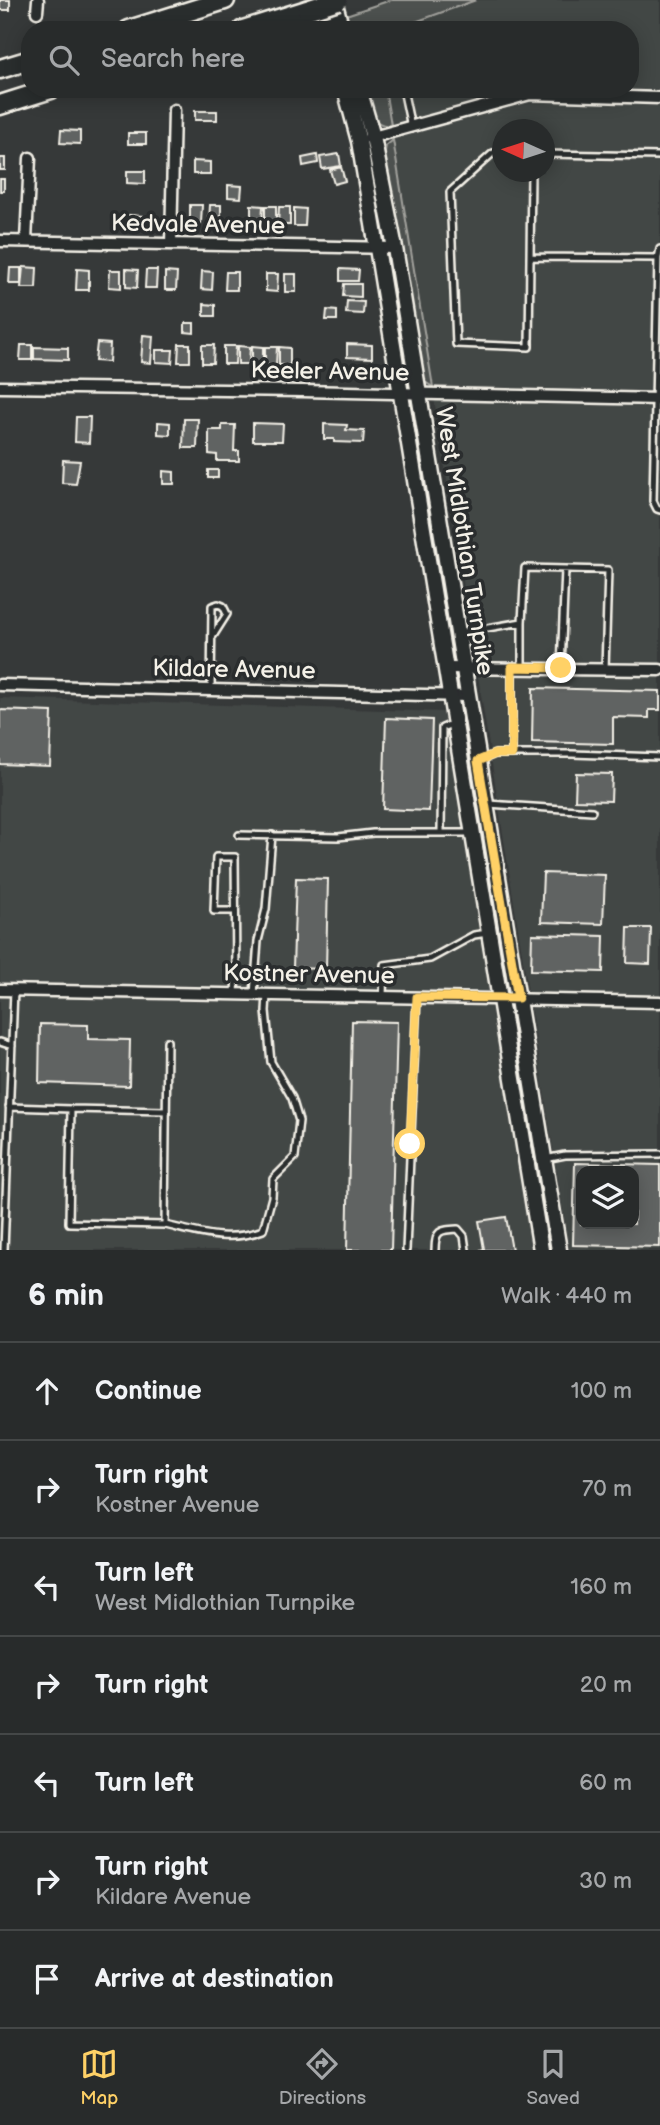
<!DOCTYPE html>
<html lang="en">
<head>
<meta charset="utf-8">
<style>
  body { margin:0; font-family:"Balsamiq Sans",sans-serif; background:#303333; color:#f1f3f6 }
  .controls { position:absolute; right:21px; bottom:21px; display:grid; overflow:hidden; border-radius:14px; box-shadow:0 4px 18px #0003 }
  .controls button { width:63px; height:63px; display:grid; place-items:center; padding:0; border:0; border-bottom:2px solid #444747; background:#282b2b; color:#f1f3f6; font:35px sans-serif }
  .compass { position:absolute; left:492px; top:119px; width:63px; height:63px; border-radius:50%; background:#282b2b; box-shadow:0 4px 18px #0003; rotate:273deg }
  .stop { position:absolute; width:21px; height:21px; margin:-16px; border:5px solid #ffd166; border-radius:50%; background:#fff }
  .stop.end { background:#ffd166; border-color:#fff; box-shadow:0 2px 7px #0008 }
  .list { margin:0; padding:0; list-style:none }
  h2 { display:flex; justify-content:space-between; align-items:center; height:91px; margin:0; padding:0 28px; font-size:30px }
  h2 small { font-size:23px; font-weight:400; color:#a5a7a9 }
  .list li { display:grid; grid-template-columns:46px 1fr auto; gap:21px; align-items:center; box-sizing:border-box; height:98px; padding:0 28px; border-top:2px solid #444747 }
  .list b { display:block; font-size:26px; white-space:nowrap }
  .list p { margin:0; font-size:23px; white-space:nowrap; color:#a5a7a9 }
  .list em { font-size:23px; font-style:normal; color:#a5a7a9 }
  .icon { flex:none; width:38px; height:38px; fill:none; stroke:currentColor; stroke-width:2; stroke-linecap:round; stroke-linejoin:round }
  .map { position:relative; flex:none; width:660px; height:1250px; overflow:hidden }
  .search { position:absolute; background:#282b2b; box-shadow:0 4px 18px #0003; left:21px; right:21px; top:21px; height:77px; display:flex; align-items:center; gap:18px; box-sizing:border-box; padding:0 24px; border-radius:28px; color:#a5a7a9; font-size:26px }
  .sheet { height:777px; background:#282b2b }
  nav { display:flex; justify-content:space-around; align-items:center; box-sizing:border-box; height:98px; border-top:2px solid #444747; background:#282b2b; font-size:19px; color:#a5a7a9 }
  nav a { display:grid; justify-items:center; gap:4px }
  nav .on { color:#ffd166 }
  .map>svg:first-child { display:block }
</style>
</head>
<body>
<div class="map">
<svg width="660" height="1250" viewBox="0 0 660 1250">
  <rect width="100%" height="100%" fill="#363939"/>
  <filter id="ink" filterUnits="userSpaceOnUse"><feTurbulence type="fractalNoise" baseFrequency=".0143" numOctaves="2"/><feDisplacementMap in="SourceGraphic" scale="14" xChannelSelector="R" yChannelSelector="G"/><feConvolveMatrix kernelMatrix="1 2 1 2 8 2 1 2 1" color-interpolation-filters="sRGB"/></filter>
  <g filter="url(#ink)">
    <path fill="#434645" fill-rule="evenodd" d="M476 0H660V1250H569L385 89H630V30H393ZM503 130H544V172H503ZM581 1171H634V1224H581Z
      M0 698 446 712 532 1250H0Z"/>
    <path fill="#4e514f" stroke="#a1a19c" stroke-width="2" d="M391 0H476L393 30H350L346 15Z
      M366 89H385L391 125C370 128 370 106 366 89Z
      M393 140 433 387 425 382 422 371 384 156 386 146Z"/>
    <path fill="#616362" stroke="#f4f1e8" stroke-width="2" fill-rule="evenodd" d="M0 0H10V10H0Z
      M195 111H217V120H195Z
      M61 130 80 131V144L60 143Z
      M128 133H146V144H128Z
      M339 154 341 166 322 169 320 157Z
      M317 155 318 163 303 166 302 158Z
      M0 158H5V170H0Z
      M193 161 210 162V174H193Z
      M341 167 345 181 334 184 330 170Z
      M127 171H145V184L127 183Z
      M0 179H4V191H0Z
      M228 185 242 186 241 198 228 197Z
      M190 205H202L201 223H190Z
      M210 205H221V223L209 222Z
      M251 205 263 206 262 223H251Z
      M265 206H276V224H265Z
      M279 207H290V225H278Z
      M294 208 306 209 305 226H294Z
      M129 215 143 216V227H129Z
      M23 267 37 268 36 288H21Z
      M10 268H21V284H9Z
      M77 269 89 270V290H76Z
      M126 269 138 270 137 288 126 287Z
      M340 269 359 270 358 281H340Z
      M110 270H121V288L109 287Z
      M146 270H157L156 288H145Z
      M202 271 213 272 212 290 201 289Z
      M165 272 177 273 176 290H165Z
      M226 272H237V290H225Z
      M266 274H278L277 292 266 291Z
      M285 274H296V292H285Z
      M344 284H361V297L343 296Z
      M347 301 364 302 363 314 346 313Z
      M204 304 215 305V316H204Z
      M327 310 337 311V320H326Z
      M185 323H194V333L185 332Z
      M143 335 153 336 151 363 141 362Z
      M97 343 110 344 109 362 95 361Z
      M179 344H190V362H178Z
      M347 344 372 345V358L347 357Z
      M21 345H32V360H20Z
      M202 345H214L213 363H202Z
      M224 346H236L235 364H224Z
      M238 346 250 347 249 364H238Z
      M252 346 263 347V365L252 364Z
      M34 347 68 348V360L34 359Z
      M265 347H277L276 365H265Z
      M279 347 290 348V365H279Z
      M156 350H173L172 363 156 362Z
      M76 417H90L89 443 75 442Z
      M184 419H198L197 448H183Z
      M158 422 170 423V435L158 434Z
      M253 423 283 424 282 441H253Z
      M324 424 347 425 346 430 364 431 363 443 334 442V439H324Z
      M222 425H235L234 451H239V461H217V455L209 454V430H222Z
      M63 460 80 461 76 484 62 483Z
      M208 470H218V478H208Z
      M163 471 174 472V484H163Z
      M533 688 660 691V710H649V718L613 717V744L532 742Z
      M0 710 52 712 50 766 0 764Z
      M386 718 432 720 429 811 383 809Z
      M576 773 612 774 611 801 575 800Z
      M543 873 605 875 603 924 541 922Z
      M296 878 328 879 326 969 293 968Z
      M628 928H651L650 964 627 963Z
      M532 934 604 936 603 972 531 970Z
      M352 1021 397 1022 391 1250H347Z
      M40 1024 88 1025V1039L130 1040 129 1086 39 1083Z
      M575 1163 660 1165V1247L573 1245ZM581 1171H634V1224H581Z
      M506 1217 512 1250H480L484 1249 479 1221Z"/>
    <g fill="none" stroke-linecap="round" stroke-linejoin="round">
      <defs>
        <path id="service" d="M403 89 411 127
          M503 153H493L450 192 456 344 529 347 531 172
          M544 154 660 156
          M660 249 658 258 653 501 657 509 660 510
          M530 257 658 258
          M522 622 525 568 608 570 605 669
          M459 633 522 622V667
          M512 667V754
          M561 668 565 569
          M211 690 212 606 218 604 223 606 227 614 213 636
          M481 760 495 754H572L660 757
          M488 804 592 811
          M441 833 442 728 454 723
          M239 835 338 837 373 833H472
          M235 994 236 974 235 857H216L214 911H235
          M254 994 258 941 266 909 272 835
          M383 996 384 965 430 959 474 935 488 933
          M0 1042 12 1046
          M9 1107 71 1109 69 1223 165 1225 167 1041
          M71 1109 166 1111
          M545 1159 565 1155 660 1154
          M165 1225C200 1233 229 1243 263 1230L272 1197 273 1179 295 1157 299 1121 292 1098 271 1062 266 1011 267 994
          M4 1250 14 990
          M406 1250 417 997
          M435 1250C435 1230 440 1230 458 1229L464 1236 466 1250"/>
        <path id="minor" d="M37 12 38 0
          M369 138 530 94 660 98
          M0 241 395 248
          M26 241 30 158
          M171 244 174 110
          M0 387 302 391 660 399
          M445 668 660 670
          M0 685 467 696
          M0 990 660 1002"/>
        <path id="secondary" d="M320 0 329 30
          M334 0 342 30
          M345 89 359 141 377 248 541 1250
          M359 89 373 137 395 248 559 1250"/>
        <path id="motorway" d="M129 30 225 0
          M243 30 307 10
          M0 69 30 60
          M0 105 51 89"/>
      </defs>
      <use href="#service" stroke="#f4f1e8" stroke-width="10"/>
      <use href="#minor" stroke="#f4f1e8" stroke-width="15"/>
      <use href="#secondary" stroke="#f4f1e8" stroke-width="19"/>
      <use href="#motorway" stroke="#f4f1e8" stroke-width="23"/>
      <use href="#service" stroke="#2a2d2e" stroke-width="5"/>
      <use href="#minor" stroke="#2a2d2e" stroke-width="10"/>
      <use href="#secondary" stroke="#2a2d2e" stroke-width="14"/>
      <use href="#motorway" stroke="#2a2d2e" stroke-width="18"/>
      <defs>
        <path id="motorway-bridge" d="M307 10 338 0"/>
      </defs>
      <use href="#motorway-bridge" stroke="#f4f1e8" stroke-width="23" stroke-linecap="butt"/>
      <use href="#motorway-bridge" stroke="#2a2d2e" stroke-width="18"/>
    </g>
  </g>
  <g fill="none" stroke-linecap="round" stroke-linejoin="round" filter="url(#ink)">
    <path stroke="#ffd166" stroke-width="9" d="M410 1144 417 997 518 998 478 761 495 754H512V667L561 668"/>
  </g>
  <g text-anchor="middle" stroke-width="7" stroke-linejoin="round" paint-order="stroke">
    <g font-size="24" fill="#f4f1e8" stroke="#2a2d2e">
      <text transform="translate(198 224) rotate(1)" y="8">Kedvale Avenue</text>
      <text transform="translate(330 371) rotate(1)" y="8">Keeler Avenue</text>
      <text transform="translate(465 541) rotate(81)" y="8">West Midlothian Turnpike</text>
      <text transform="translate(234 669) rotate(1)" y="8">Kildare Avenue</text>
      <text transform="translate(309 974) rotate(1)" y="8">Kostner Avenue</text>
    </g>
  </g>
</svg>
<div class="controls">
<button><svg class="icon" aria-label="layers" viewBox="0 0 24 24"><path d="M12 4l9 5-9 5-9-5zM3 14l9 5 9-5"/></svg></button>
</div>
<svg class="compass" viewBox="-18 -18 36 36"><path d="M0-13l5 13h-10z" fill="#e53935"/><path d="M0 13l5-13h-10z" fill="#a5a7a9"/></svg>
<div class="stop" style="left:410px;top:1144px"></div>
<div class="stop end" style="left:561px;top:668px"></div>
<div class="search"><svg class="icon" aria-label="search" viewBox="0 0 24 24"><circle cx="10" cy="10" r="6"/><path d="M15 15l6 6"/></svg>Search here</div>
</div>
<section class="sheet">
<h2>6 min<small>Walk · 440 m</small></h2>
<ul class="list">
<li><svg class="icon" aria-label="ahead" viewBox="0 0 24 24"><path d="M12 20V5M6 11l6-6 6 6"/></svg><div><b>Continue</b></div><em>100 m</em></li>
<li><svg class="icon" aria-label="right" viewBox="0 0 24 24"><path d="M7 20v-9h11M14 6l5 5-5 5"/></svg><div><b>Turn right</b><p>Kostner Avenue</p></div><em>70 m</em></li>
<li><svg class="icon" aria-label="left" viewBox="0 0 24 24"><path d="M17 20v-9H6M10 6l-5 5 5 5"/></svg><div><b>Turn left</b><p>West Midlothian Turnpike</p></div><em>160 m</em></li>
<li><svg class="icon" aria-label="right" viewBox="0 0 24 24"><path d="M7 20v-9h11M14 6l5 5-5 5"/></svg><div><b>Turn right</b></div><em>20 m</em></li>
<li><svg class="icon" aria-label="left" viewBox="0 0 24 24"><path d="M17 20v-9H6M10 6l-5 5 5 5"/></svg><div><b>Turn left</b></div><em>60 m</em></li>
<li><svg class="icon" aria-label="right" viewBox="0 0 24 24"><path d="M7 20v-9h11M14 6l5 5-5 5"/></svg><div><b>Turn right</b><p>Kildare Avenue</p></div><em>30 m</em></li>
<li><svg class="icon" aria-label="arrive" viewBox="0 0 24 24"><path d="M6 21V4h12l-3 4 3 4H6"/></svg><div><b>Arrive at destination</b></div></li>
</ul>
</section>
<nav>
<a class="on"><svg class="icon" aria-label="map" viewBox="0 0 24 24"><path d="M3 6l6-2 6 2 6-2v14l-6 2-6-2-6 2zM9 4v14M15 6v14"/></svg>Map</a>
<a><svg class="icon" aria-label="directions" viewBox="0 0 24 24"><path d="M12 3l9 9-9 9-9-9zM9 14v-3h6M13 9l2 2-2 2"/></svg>Directions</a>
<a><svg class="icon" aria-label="saved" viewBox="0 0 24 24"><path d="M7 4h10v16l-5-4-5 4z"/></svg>Saved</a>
</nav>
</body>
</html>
